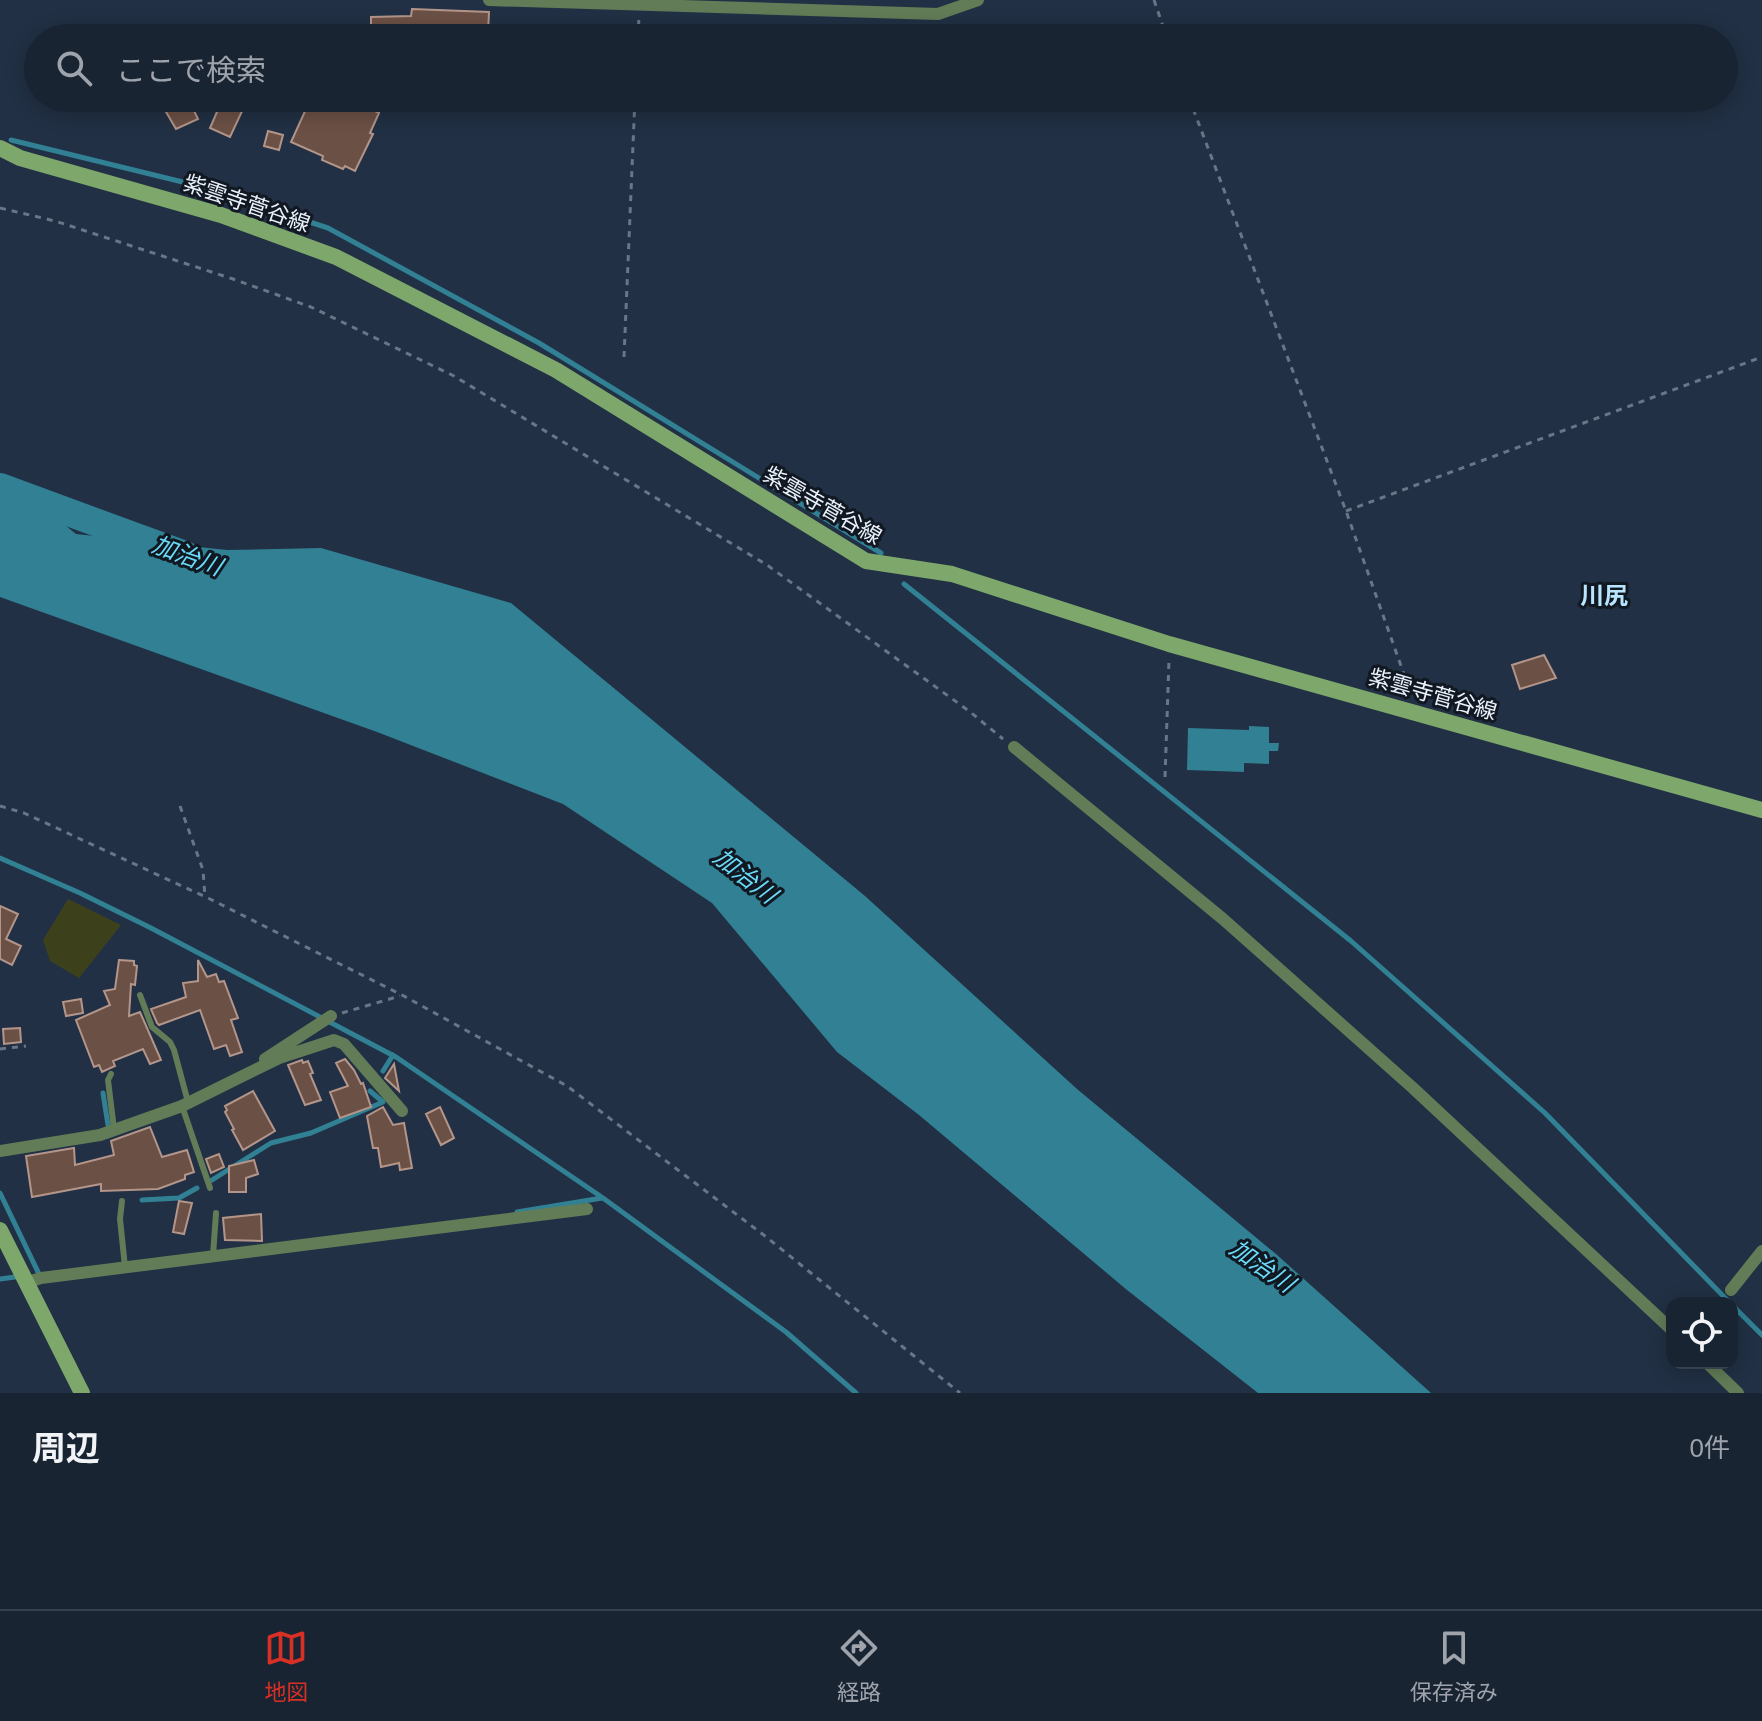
<!DOCTYPE html>
<html lang="ja">
<head>
<meta charset="utf-8">
<style>
  body { margin:0; font-family:Arial,"Noto Sans JP",sans-serif; background:#222c3b; color:#f1f3f6 }
  .controls { position:absolute; right:24px; bottom:24px; display:grid; overflow:hidden; border-radius:16px; box-shadow:0 4px 20px #0003 }
  .controls button { width:72px; height:72px; display:grid; place-items:center; padding:0; border:0; border-bottom:2px solid #37414e; background:#192433; color:#f1f3f6; font:40px sans-serif }
  .list { margin:0; padding:0; list-style:none }
  h2 { display:flex; justify-content:space-between; align-items:center; height:104px; margin:0; padding:0 32px; font-size:34px }
  h2 small { font-size:26px; font-weight:400; color:#9fa4ac }
  .icon { flex:none; width:44px; height:44px; fill:none; stroke:currentColor; stroke-width:2; stroke-linecap:round; stroke-linejoin:round }
  .map { position:relative; flex:none; width:1762px; height:1393px; overflow:hidden }
  .search { position:absolute; background:#192433; box-shadow:0 4px 20px #0003; left:24px; right:24px; top:24px; height:88px; display:flex; align-items:center; gap:20px; box-sizing:border-box; padding:0 28px; border-radius:44px; color:#9fa4ac; font-size:30px }
  .sheet { height:216px; background:#192433 }
  nav { display:flex; justify-content:space-around; align-items:center; box-sizing:border-box; height:112px; border-top:2px solid #37414e; background:#192433; font-size:22px; color:#9fa4ac }
  nav a { display:grid; justify-items:center; gap:4px }
  nav .on { color:#d93025 }
  .map>svg:first-child { display:block }
</style>
</head>
<body>
<div class="map">
<svg width="1762" height="1393" viewBox="0 0 1762 1393">
  <rect width="100%" height="100%" fill="#213044"/>
  <path fill="#3d411b" d="M68 899 121 925 79 978 50 961 43 940Z"/>
  <path fill="#318094" d="M0 473 76 534 227 550 321 548 511 603 865 896 1077 1089 1276 1254 1431 1393H1258L1127 1290 919 1115 837 1052 712 903 563 804 377 732 0 597Z
    M1249 726 1269 727V743H1279L1278 751H1269V764L1244 763V772L1187 770 1188 728 1249 730Z"/>
  <g fill="none" stroke-linecap="round" stroke-linejoin="round">
    <path stroke="#318094" stroke-width="5" d="M11 140 199 186 328 228 539 343 881 553
      M904 584 1351 941 1545 1113 1730 1303
      M0 858 80 893 151 928 396 1057 603 1198 786 1332 856 1393
      M383 1071 393 1055
      M103 1093 108 1125
      M212 1180 271 1143 311 1133 383 1102 370 1091
      M0 1193 39 1274
      M142 1200 179 1198 197 1188
      M517 1212 602 1198
      M0 1279 15 1277
      M1732 1305 1762 1335"/>
    <path stroke="#318094" stroke-width="28" d="M0 487 185 555"/>
  </g>
  <path fill="#6b5045" stroke="#b49589" stroke-width="2" d="M412 9 489 12 488 33H485V36L453 34V38H371V17L411 16Z
    M165 98H188L198 119 176 129 162 105 167 103Z
    M223 98 244 107 230 137 210 128Z
    M311 98H381L375 111 379 113 370 133 373 134 355 171 345 166 343 169 322 160 323 156 291 142Z
    M268 131 283 135 279 150 264 146Z
    M1544 655 1556 678 1520 689 1512 665Z
    M0 906 18 914 6 939 21 946 12 965 0 959Z
    M119 960 134 961V965L137 966 135 985 131 984 129 1016 140 1012 161 1060 150 1064 143 1049 113 1061 115 1066 102 1072 99 1065 94 1067 76 1020 110 1005 104 991 115 989Z
    M198 960 207 977 216 974 219 982 224 981 238 1018 231 1020 242 1052 230 1056 226 1045 214 1049 200 1010 159 1025 157 1023 151 1009 186 997 183 983 198 981Z
    M81 999 83 1013 66 1016 63 1002Z
    M20 1028 21 1042 4 1044 3 1029Z
    M345 1059 354 1070 361 1084 363 1083 371 1107 340 1118 330 1092 348 1086 336 1063Z
    M302 1060 303 1063 308 1061 313 1073 310 1074 321 1100 305 1105 288 1065Z
    M394 1064 399 1091 385 1078Z
    M253 1091 275 1131 243 1150 232 1130 234 1129 225 1112 227 1110 225 1106Z
    M383 1107 393 1125 404 1123 412 1168 400 1170 399 1163 381 1167 378 1148H373L367 1116Z
    M440 1107 454 1138 441 1145 426 1114Z
    M150 1127 162 1157 187 1150 194 1172 185 1175V1179L158 1189 101 1191V1184L32 1197 26 1156 74 1148 75 1165 114 1155 111 1141Z
    M219 1154 224 1167 211 1173 206 1159Z
    M254 1160 258 1174 246 1178V1192H229V1166Z
    M179 1201 192 1203 184 1234 173 1232Z
    M261 1214 262 1241 225 1240 223 1218Z"/>
  <g fill="none" stroke-linecap="round" stroke-linejoin="round">
    <path stroke="#6a7687" stroke-width="3" stroke-dasharray="6 6" stroke-linecap="butt" d="M1154 0 1167 38
      M638 38 639 16
      M1189 98 1346 511 1411 694
      M0 208 55 221 233 279 311 307 454 376 767 565 969 711 1003 739
      M624 357 635 98
      M1346 511 1762 357
      M1165 777 1169 660
      M0 806 24 813 210 899 402 995 567 1086 765 1236 960 1393
      M180 806 203 870 205 897
      M342 1013 400 996
      M0 1049 26 1046"/>
    <path stroke="#627c57" stroke-width="6" d="M140 995 152 1027 170 1042 174 1050 188 1102
      M111 1074 108 1080 114 1129
      M182 1106 210 1188
      M122 1201 120 1219 125 1267
      M213 1255 216 1213"/>
    <path stroke="#627c57" stroke-width="12" d="M489 0 938 14 978 0
      M1014 747 1223 919 1413 1088 1672 1330
      M265 1059 331 1016
      M0 1151 100 1135 182 1106 279 1058 334 1040 344 1044 402 1111
      M25 1283 41 1278 587 1209
      M1731 1290 1762 1251
      M1707 1363 1738 1393"/>
    <path stroke="#7da76b" stroke-width="16" d="M0 148 20 158 221 215 336 257 556 370 866 561 952 574 1169 644 1762 810
      M0 1230 82 1393"/>
  </g>
  <g text-anchor="middle" stroke-width="6" stroke-linejoin="round" paint-order="stroke">
    <g font-size="22" fill="#eaf2fd" stroke="#111821">
      <text transform="translate(247 203) rotate(19)" y="8">紫雲寺菅谷線</text>
      <text transform="translate(823 505) rotate(30)" y="8">紫雲寺菅谷線</text>
      <text transform="translate(1433 694) rotate(16)" y="8">紫雲寺菅谷線</text>
    </g>
    <g font-size="24" font-style="italic" fill="#69dbf9" stroke="#111821">
      <text transform="translate(187 556) rotate(20)" y="8">加治川</text>
      <text transform="translate(745 876) rotate(38)" y="8">加治川</text>
      <text transform="translate(1262 1266) rotate(35)" y="8">加治川</text>
    </g>
    <g font-size="24" font-weight="bold" fill="#b7e4ff" stroke="#111821">
      <text x="1604" y="604">川尻</text>
    </g>
  </g>
</svg>
<div class="controls">
<button><svg class="icon" aria-label="locate" viewBox="0 0 24 24"><circle cx="12" cy="12" r="6"/><path d="M12 2v4M12 18v4M2 12h4M18 12h4"/></svg></button>
</div>
<div class="search"><svg class="icon" aria-label="search" viewBox="0 0 24 24"><circle cx="10" cy="10" r="6"/><path d="M15 15l6 6"/></svg>ここで検索</div>
</div>
<section class="sheet">
<h2>周辺<small>0件</small></h2>
<ul class="list">
</ul>
</section>
<nav>
<a class="on"><svg class="icon" aria-label="map" viewBox="0 0 24 24"><path d="M3 6l6-2 6 2 6-2v14l-6 2-6-2-6 2zM9 4v14M15 6v14"/></svg>地図</a>
<a><svg class="icon" aria-label="directions" viewBox="0 0 24 24"><path d="M12 3l9 9-9 9-9-9zM9 14v-3h6M13 9l2 2-2 2"/></svg>経路</a>
<a><svg class="icon" aria-label="saved" viewBox="0 0 24 24"><path d="M7 4h10v16l-5-4-5 4z"/></svg>保存済み</a>
</nav>
</body>
</html>
